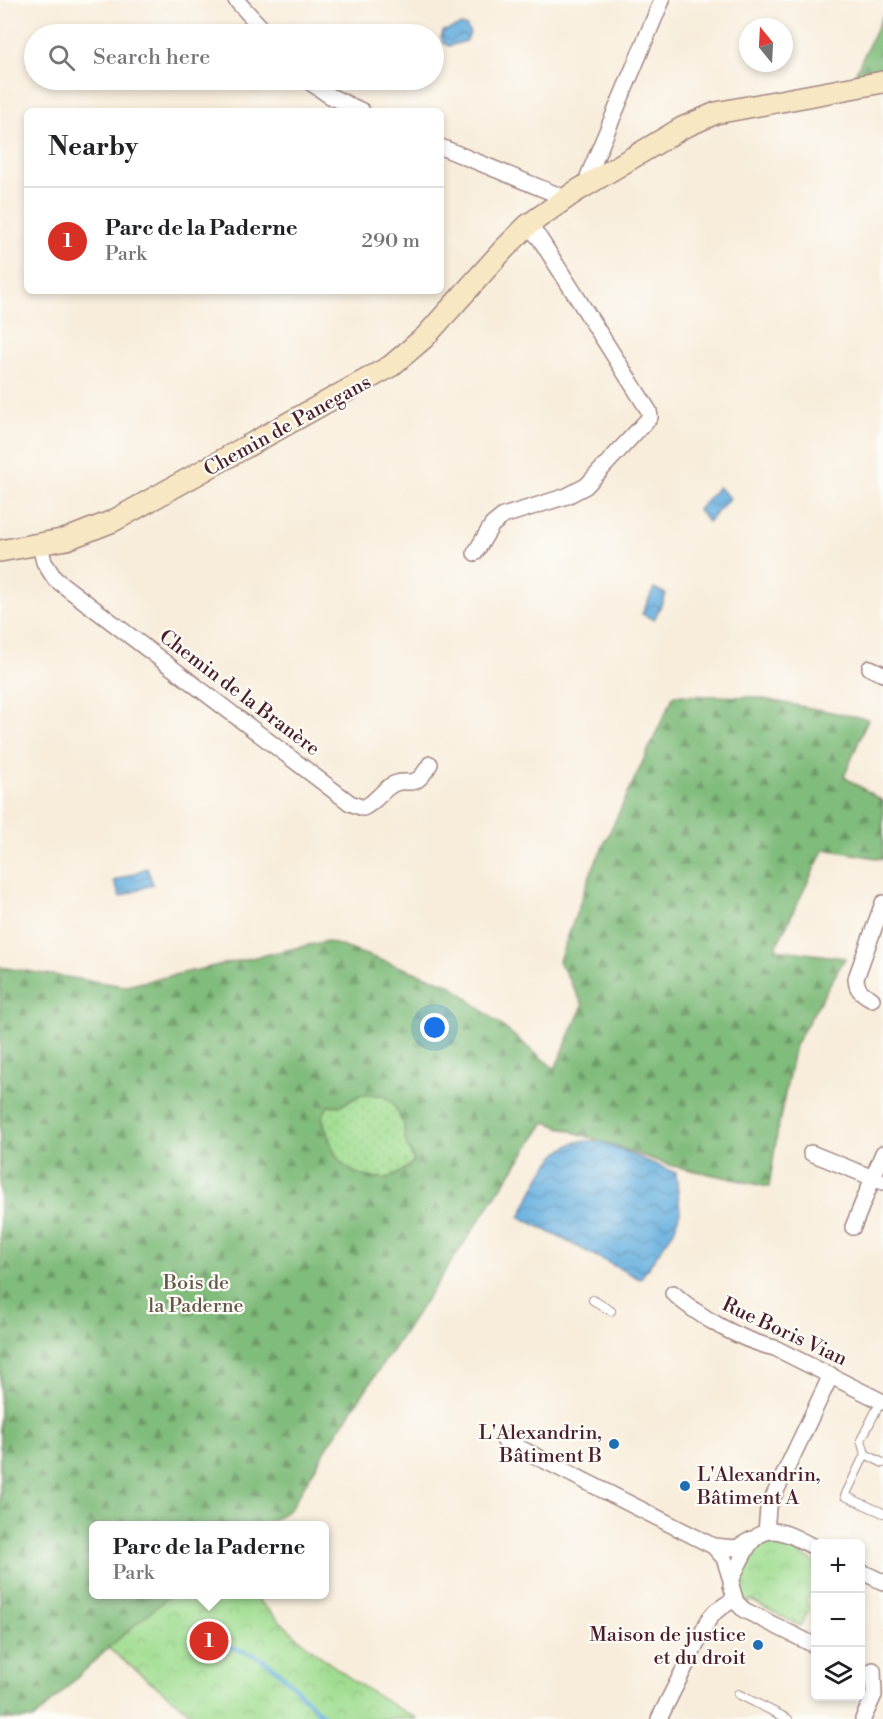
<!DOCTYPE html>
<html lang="en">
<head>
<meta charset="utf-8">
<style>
  body { margin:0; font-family:"Libre Bodoni",serif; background:#f6f6f6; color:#202124 }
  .controls { position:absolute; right:18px; bottom:18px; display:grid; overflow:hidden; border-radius:9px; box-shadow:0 3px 9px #0003 }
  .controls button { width:54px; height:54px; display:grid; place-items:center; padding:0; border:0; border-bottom:2px solid #e0e0e0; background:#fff; color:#202124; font:30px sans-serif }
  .compass { position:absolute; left:739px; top:18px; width:54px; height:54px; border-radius:50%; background:#fff; box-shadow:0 3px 9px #0003; rotate:342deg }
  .you { position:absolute; left:435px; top:1028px; width:21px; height:21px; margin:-15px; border:4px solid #fff; border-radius:50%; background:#1a73e8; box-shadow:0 0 0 9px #1a73e833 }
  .badge { display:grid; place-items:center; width:39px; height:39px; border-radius:50%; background:#d93025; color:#fff; font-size:20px; font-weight:700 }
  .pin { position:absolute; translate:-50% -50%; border:3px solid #fff; box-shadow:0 2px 6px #0006 }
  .popup { position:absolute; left:89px; top:1521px; width:240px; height:78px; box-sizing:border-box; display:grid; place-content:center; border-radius:9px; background:#fff; filter:drop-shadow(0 2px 4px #0005); font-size:20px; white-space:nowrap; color:#757577 }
  .popup b { font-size:22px; color:#202124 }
  .popup::after { content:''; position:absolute; left:50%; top:100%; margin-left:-12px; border:12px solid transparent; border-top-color:#fff }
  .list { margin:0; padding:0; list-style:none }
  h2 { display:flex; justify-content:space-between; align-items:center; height:78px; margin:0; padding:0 24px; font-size:26px }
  h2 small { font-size:20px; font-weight:400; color:#757577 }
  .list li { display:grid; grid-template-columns:39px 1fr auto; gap:18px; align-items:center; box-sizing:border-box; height:108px; padding:0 24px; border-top:2px solid #e0e0e0 }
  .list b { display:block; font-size:22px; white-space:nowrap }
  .list p { margin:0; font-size:20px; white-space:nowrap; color:#757577 }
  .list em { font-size:20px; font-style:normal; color:#757577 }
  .icon { flex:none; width:33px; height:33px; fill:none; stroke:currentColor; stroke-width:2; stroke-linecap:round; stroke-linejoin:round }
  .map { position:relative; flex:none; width:883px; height:1719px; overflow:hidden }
  .search { position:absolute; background:#fff; box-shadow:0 3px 9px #0003; left:24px; top:24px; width:420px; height:66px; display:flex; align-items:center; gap:15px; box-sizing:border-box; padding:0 21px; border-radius:33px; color:#757577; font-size:22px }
  .panel { position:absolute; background:#fff; box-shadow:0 3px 9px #0003; left:24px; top:108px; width:420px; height:186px; border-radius:9px }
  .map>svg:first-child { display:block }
</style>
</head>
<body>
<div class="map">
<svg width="883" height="1719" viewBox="0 0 883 1719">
  <defs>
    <pattern id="grass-dots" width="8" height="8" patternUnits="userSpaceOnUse" patternTransform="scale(1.5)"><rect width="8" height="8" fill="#a0dd91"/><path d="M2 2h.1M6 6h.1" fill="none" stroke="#8bbd7d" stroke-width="1.8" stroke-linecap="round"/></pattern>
    <pattern id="forest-firs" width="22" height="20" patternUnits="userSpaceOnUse" patternTransform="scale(1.5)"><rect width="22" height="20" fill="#80bc7b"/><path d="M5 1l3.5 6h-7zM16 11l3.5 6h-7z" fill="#6b9865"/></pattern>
    <pattern id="park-crowns" width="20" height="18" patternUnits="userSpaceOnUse" patternTransform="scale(1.5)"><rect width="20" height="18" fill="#a0dd91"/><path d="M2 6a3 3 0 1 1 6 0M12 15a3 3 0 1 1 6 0" fill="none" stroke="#8bbd7d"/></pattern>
    <pattern id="water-waves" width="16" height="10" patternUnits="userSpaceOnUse" patternTransform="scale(1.5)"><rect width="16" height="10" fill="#67b0df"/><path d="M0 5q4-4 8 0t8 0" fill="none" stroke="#578fb5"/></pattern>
  </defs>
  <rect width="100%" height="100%" fill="#fdfcf7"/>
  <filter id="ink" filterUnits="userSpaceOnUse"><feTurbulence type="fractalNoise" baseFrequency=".0167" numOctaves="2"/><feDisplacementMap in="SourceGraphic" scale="12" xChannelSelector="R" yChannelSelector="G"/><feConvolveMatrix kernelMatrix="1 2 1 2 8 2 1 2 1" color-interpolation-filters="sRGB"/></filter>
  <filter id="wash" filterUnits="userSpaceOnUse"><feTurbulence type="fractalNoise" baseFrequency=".008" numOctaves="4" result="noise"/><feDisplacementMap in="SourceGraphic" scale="24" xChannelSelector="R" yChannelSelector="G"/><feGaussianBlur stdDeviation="1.35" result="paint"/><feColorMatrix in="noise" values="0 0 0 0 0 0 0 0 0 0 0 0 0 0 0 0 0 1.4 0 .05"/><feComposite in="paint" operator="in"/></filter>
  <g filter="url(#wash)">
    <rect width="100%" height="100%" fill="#f8eddb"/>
    <path fill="url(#grass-dots)" stroke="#757e5e" stroke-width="1.5" d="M360 1095H381L393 1103 404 1125 405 1140 414 1161C407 1168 398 1176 387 1178 369 1180 346 1173 337 1157 330 1145 326 1131 322 1117L327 1106 342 1105Z"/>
    <path fill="url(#forest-firs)" stroke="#656e53" stroke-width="1.5" fill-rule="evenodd" d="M883 15V71L854 76Z
      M674 695 753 697 868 719 844 777 883 801V859L824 849 775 949 845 958 795 1045 778 1128 769 1187 669 1165 545 1122 328 1446 291 1508 265 1525 94 1526V1594L172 1595 108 1648 34 1719H0V967L125 986 327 941 451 985 555 1069 583 1005 559 961 592 870ZM360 1095H381L393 1103 404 1125 405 1140 414 1161C407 1168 397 1176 387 1178 369 1180 346 1173 337 1157 330 1145 326 1131 322 1117L328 1106 342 1105Z"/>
    <path fill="url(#park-crowns)" stroke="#757e5e" stroke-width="1.5" d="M770 1538H781L779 1543 815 1562V1586L807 1600 809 1609 800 1626 750 1600 747 1605 738 1591 739 1578 755 1546Z
      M172 1594 253 1595C304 1647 353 1685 418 1719H198L108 1648Z"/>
    <path fill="url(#water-waves)" stroke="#586885" stroke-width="1.5" d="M462 25 467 27 470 33 466 41 449 46 443 43 441 37 443 31Z
      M718 487 730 498 708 522 698 510Z
      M654 588 666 594 654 620 642 614Z
      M147 868 153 884 120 897 114 881Z
      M581 1141H600L676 1173 680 1212 674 1231 640 1279 520 1217C534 1190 548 1148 581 1141Z"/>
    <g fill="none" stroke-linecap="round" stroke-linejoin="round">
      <path stroke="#67b0df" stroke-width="4.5" d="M200 1634 214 1644
        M223 1646C278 1655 289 1687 327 1719"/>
    </g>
  </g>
  <g filter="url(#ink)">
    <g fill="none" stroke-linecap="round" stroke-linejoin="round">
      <defs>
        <path id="lane" d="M593 1300 611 1311
          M881 1401 861 1440 865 1454 845 1496 883 1513
          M865 1454 883 1463
          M738 1694 788 1719"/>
        <path id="street" d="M236 0 267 34
          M307 80 330 96 362 111
          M441 147 565 198
          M585 186 589 174 662 0
          M40 545 44 562 55 579 350 803 363 808C375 803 380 793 390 786 408 774 412 795 430 764
          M475 553 492 525 503 516 567 496 586 486 650 417 649 411 540 239 528 225
          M870 668 883 674
          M872 999C862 993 856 990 856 978L883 903
          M811 1153 883 1182
          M853 1227 883 1153
          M673 1293C699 1317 740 1340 775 1348L883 1402
          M504 1440 713 1546
          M766 1532 768 1508 831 1375
          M816 1548C786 1533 763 1516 744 1554 739 1564 732 1574 731 1585L736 1602 744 1610 816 1646
          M860 1571 883 1582
          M731 1580 724 1558 713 1546 736 1548 752 1539
          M659 1719 709 1619 716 1611 734 1599
          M863 1719 874 1695 873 1670"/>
        <path id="secondary" d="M0 551 67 539 113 521 391 366 425 337 504 249 528 225 575 192 682 128 716 113 883 82"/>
      </defs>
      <use href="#lane" stroke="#a18683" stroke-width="10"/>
      <use href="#street" stroke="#a18683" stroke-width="18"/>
      <use href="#secondary" stroke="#a18683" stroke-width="24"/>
      <use href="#lane" stroke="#fff" stroke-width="8"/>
      <use href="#street" stroke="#fff" stroke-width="15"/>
      <use href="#secondary" stroke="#f8e7c3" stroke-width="21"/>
    </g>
  </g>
  <g fill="#1f6fb2" stroke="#fdfcf7" stroke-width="2">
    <circle cx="614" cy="1444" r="6"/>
    <circle cx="685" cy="1486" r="6"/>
    <circle cx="758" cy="1645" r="6"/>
  </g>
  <g text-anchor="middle" stroke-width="4.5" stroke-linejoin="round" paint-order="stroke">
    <g font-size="20" fill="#4a1f2b" stroke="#fdfcf7">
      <text transform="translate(287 425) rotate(-29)" y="7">Chemin de Panegans</text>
      <text transform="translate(240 692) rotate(37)" y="7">Chemin de la Branère</text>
      <text transform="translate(785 1331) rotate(25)" y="7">Rue Boris Vian</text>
    </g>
    <g font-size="20" fill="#64584a" stroke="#fdfcf7">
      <text x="196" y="1289">Bois de<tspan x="196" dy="23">la Paderne</tspan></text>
    </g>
    <g font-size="20" fill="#4a1f2b" stroke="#fdfcf7" text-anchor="end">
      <text x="602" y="1439">L'Alexandrin,<tspan x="602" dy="23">Bâtiment B</tspan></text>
      <text x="697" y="1481" text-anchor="start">L'Alexandrin,<tspan x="697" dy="23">Bâtiment A</tspan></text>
      <text x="746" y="1641">Maison de justice<tspan x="746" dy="23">et du droit</tspan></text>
    </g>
  </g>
</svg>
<div class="controls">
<button>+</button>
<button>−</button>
<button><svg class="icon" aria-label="layers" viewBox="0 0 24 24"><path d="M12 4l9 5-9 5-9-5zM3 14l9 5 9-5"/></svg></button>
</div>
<svg class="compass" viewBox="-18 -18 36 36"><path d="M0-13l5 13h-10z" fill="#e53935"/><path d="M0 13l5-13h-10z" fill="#757577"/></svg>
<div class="you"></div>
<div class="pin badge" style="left:209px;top:1641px">1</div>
<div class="popup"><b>Parc de la Paderne</b>Park</div>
<div class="search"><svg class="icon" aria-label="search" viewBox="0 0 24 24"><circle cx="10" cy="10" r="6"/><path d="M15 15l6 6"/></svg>Search here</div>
<section class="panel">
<h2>Nearby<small></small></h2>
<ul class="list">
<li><span class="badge">1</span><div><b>Parc de la Paderne</b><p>Park</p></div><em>290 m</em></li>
</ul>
</section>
</div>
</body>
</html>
